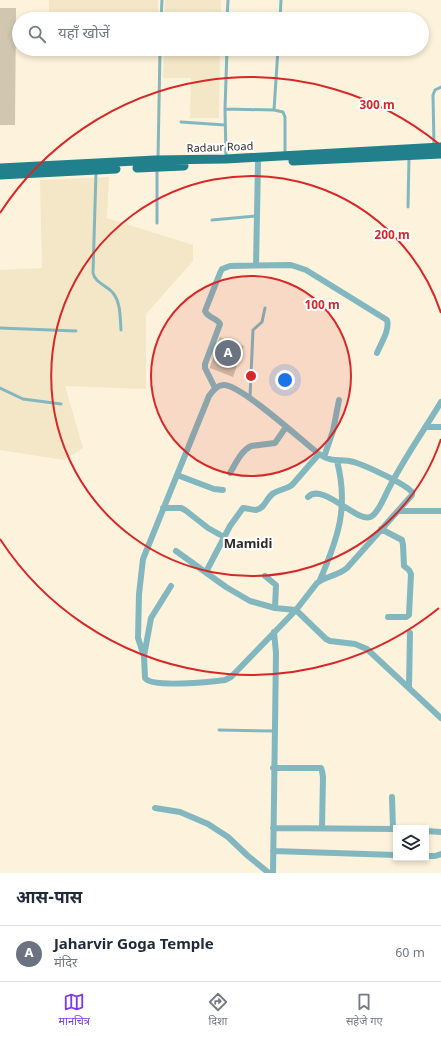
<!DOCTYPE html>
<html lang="hi">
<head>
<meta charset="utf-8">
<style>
  body { margin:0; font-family:Georgia,"Noto Sans Devanagari",serif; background:#f2f2f3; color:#1f2937 }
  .controls { position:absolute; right:12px; bottom:12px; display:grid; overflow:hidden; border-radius:0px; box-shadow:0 2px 6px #0003 }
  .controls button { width:36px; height:36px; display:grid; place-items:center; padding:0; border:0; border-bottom:1px solid #e0e1e3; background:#fff; color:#1f2937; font:20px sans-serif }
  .you { position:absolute; left:285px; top:380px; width:14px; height:14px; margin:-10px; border:3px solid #fff; border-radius:50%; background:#1a73e8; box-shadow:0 0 0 6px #1a73e833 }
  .badge { display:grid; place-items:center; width:26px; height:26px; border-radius:50%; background:#7c3aed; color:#fff; font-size:13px; font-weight:700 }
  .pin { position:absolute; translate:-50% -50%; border:2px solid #fff; box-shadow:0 1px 4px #0006 }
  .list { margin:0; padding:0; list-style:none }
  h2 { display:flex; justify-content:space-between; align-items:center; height:52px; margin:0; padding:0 16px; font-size:17px }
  h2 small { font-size:13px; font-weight:400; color:#747a83 }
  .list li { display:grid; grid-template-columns:26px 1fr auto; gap:12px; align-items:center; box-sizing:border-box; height:56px; padding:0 16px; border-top:1px solid #e0e1e3 }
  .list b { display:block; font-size:15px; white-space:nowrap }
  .list p { margin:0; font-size:13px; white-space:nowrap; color:#747a83 }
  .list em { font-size:13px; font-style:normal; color:#747a83 }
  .icon { flex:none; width:22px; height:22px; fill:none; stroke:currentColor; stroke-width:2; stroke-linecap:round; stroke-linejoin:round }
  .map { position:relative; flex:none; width:441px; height:873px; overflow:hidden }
  .search { position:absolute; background:#fff; box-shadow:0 2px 6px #0003; left:12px; right:12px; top:12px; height:44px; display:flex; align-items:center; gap:10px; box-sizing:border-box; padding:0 14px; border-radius:22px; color:#747a83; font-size:15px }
  .sheet { height:108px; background:#fff }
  nav { display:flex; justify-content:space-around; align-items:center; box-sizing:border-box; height:56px; border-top:1px solid #e0e1e3; background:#fff; font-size:11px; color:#747a83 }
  nav a { display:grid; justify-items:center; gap:2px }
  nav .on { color:#7c3aed }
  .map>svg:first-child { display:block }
</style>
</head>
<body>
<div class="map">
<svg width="441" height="873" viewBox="0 0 441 873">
  <rect width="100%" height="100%" fill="#fdf2db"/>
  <path fill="#f4e7c8" d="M49 0H158V14H49Z
    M165 0H221V19H164Z
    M164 49H220L219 118H190L191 78H163Z
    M109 177 107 218 193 245V261L146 314V389L65 386 83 448 64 460 0 450V270L42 268 40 180Z"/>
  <path fill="#d1c7b1" d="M0 8H16L15 125H0Z
    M220 337 244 346 233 377 210 368V367Z"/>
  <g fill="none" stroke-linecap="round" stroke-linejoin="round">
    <path stroke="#82b7bf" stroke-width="3" d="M161 19 162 0
      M227 19 228 0
      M280 19 281 0
      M72 54 160 53
      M225 109 274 110 283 112 285 117V153
      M274 110 278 49
      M181 122 225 125
      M434 146 433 95 435 90 441 87
      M226 157 225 109 227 49
      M158 159 160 49
      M157 169V223
      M96 172 93 273C95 283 108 286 113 293 121 303 120 318 121 330
      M408 207 409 157
      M212 220 256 216
      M0 328 76 331
      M0 388 23 399 61 404
      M250 397 253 330 262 322 265 308
      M219 730 274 731"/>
    <path stroke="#82b7bf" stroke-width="6" d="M256 265 258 163
      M215 388 205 368V364L220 324C217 318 208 318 205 311L220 273 222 269 230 266 291 265 306 270 387 320C390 330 381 343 377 353
      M427 427H441
      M324 457 333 431 339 400
      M230 473C236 463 241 451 251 446L275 443 286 427
      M177 475 214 489 223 490
      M308 497C322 482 356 522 370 517 377 515 384 498 387 492 402 461 423 432 441 402
      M163 508H181L185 510 208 528 224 537
      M398 511H441
      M381 529 402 540 403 545 404 566 409 570 411 574 409 615 406 617H388
      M176 551 226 587 250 601 275 608 296 610 326 639 330 641 355 644 367 649 441 718
      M206 572 230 526 243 508C247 508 251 510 256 510 266 508 266 497 274 493 281 489 287 489 292 485L319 454
      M265 576 276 585 275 608
      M320 580C338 538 349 507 337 461
      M144 656 138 638 139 594 143 559 209 396C213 390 218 384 225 385 243 387 301 440 319 454 334 464 339 458 354 462 366 466 404 483 412 492V495L347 568C336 577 327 575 317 583L296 610 231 677 225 680C211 682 152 688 145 678L144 656 151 618 171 586
      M409 687 410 633
      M273 768H321L322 771 323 777 322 828
      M392 797 393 829
      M155 808 180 812 208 824 228 837 248 856 269 873
      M273 828 396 829
      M426 831 441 832
      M273 851 396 855
      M426 856H435L441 854
      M273 873 276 653 274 632"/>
    <path stroke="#22808c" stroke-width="9" d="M293 161 441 154
      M0 168 155 160 226 159 441 147
      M137 168 184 166
      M0 175 116 169"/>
  </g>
  <circle cx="251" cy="376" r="100" fill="#d62828" fill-opacity=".12"/>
  <g fill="none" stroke="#d62828" stroke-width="2">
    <circle cx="251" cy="376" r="100"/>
    <path d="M441 439A200 200 0 1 1 441 313"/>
    <path d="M439 608A299 299 0 0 1 0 539M0 213A299 299 0 0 1 439 144"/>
  </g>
  <g text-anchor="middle" stroke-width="4" stroke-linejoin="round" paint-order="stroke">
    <g font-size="11" fill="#302c24" stroke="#fff">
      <text transform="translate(220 147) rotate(-2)" y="4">Radaur Road</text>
    </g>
    <g font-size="13" font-weight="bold" fill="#302c24" stroke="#fff">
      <text x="248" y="548">Mamidi</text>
    </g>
  </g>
  <circle cx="251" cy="376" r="6" fill="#d62828" stroke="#fff" stroke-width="2"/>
  <g font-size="12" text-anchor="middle" font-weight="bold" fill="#d62828" stroke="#fff" stroke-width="4" stroke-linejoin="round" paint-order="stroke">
    <text x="377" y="109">300 m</text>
    <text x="392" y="239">200 m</text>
    <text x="322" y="309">100 m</text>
  </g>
</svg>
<div class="controls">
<button><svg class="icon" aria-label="layers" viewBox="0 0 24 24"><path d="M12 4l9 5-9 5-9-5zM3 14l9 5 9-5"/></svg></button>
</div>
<div class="you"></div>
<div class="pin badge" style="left:228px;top:353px;background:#6b7280">A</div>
<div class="search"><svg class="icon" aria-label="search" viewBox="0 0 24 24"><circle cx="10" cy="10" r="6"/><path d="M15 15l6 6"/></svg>यहाँ खोजें</div>
</div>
<section class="sheet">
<h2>आस-पास<small></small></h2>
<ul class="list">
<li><span class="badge" style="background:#6b7280">A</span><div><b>Jaharvir Goga Temple</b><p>मंदिर</p></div><em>60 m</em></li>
</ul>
</section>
<nav>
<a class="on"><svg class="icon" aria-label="map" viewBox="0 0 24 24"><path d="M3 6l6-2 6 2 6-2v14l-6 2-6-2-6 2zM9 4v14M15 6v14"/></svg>मानचित्र</a>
<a><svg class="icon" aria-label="directions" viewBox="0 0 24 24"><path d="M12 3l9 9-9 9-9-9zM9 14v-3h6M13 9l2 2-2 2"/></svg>दिशा</a>
<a><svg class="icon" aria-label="saved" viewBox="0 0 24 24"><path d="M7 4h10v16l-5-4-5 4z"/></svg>सहेजे गए</a>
</nav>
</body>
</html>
